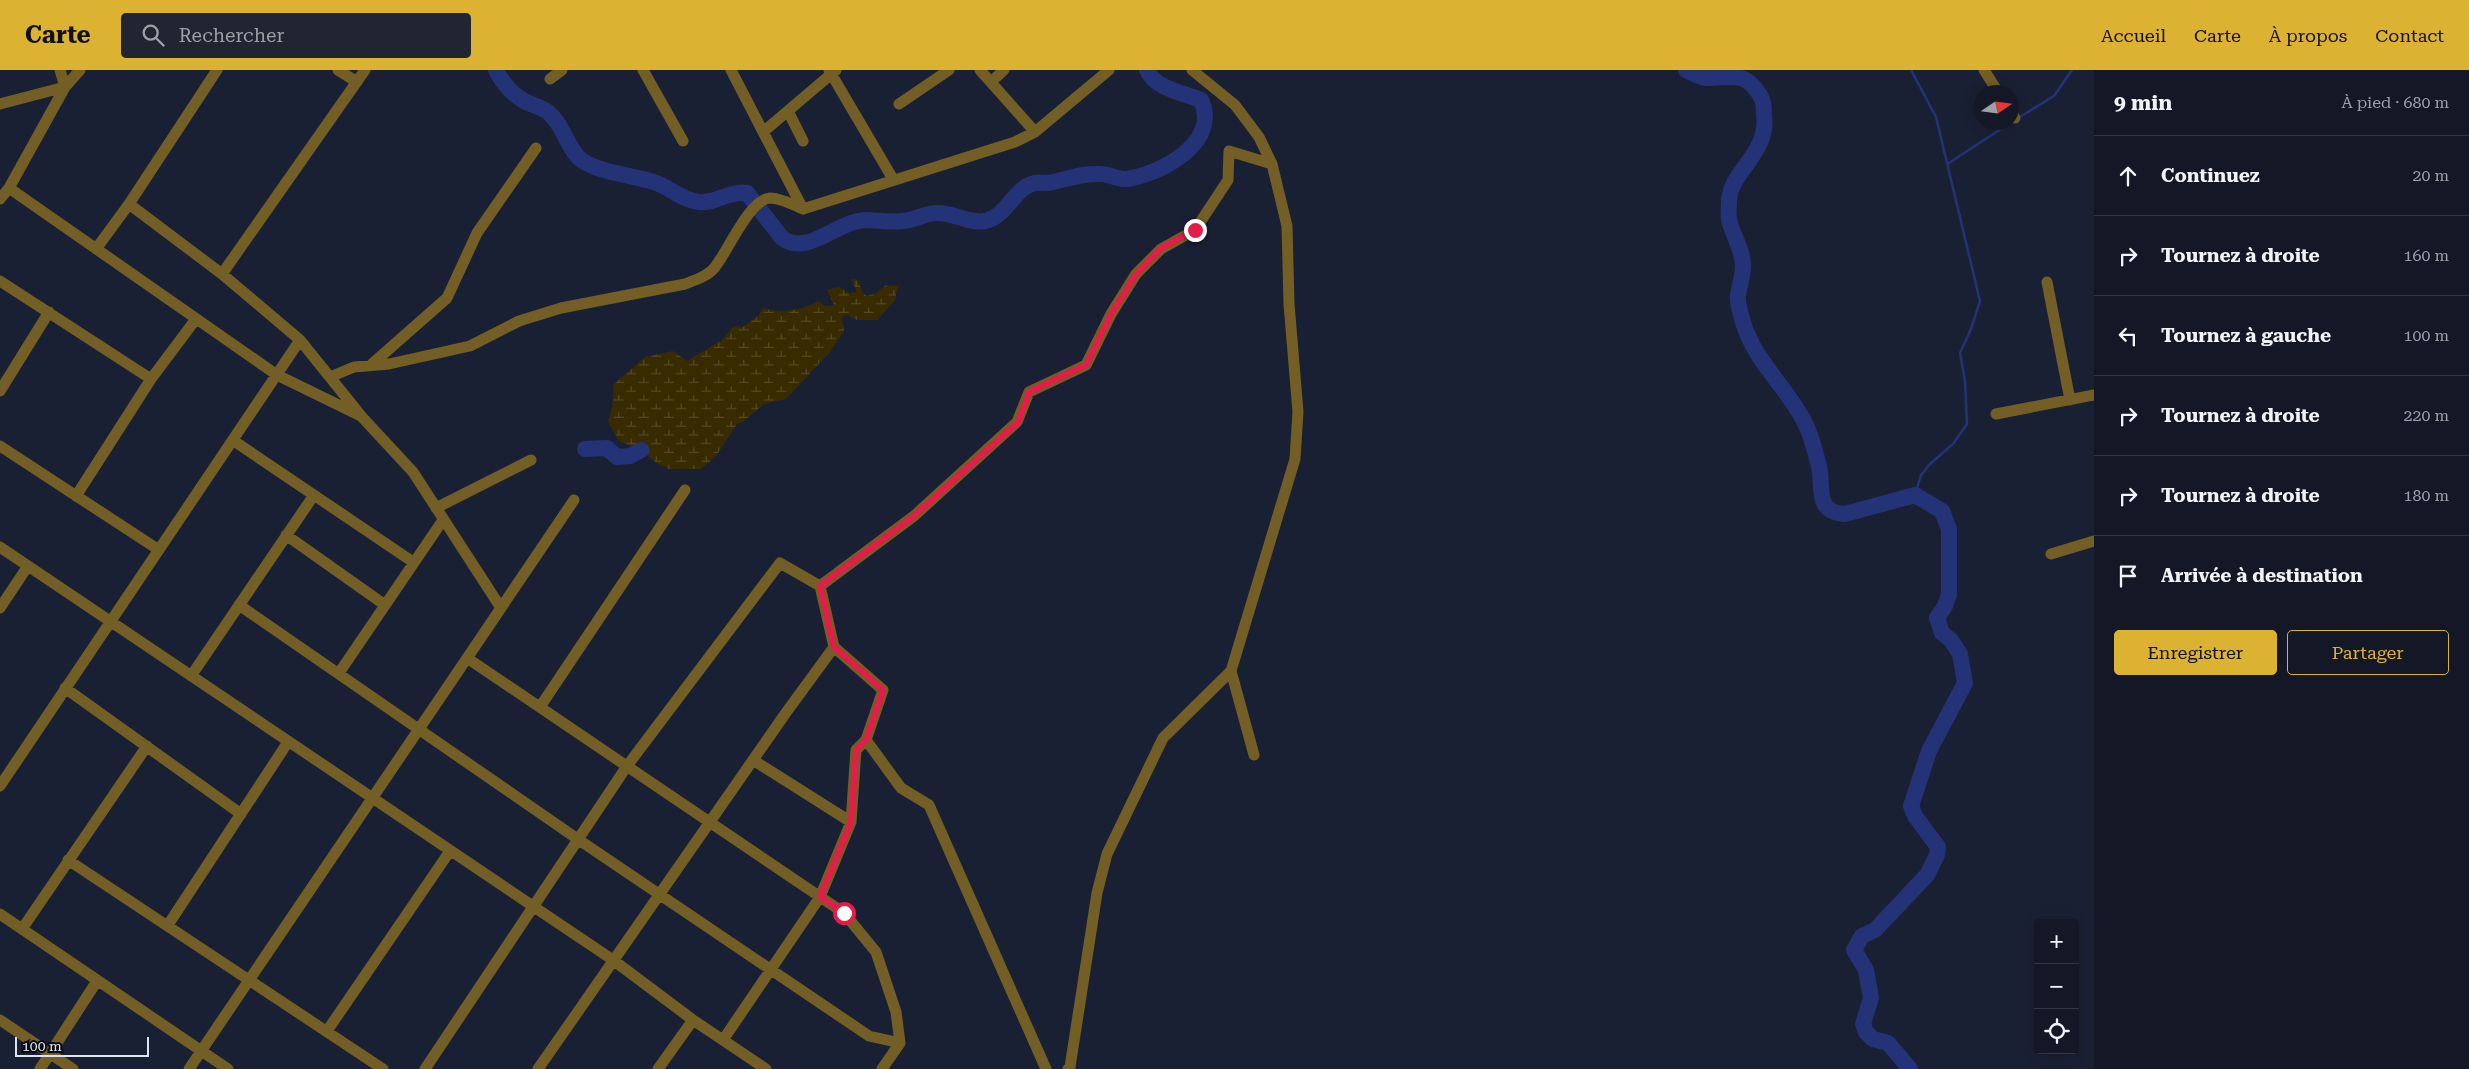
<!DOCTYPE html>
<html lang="fr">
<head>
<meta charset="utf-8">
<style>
  body { margin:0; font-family:"Roboto Serif",serif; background:#212532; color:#f1f3f6 }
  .controls { position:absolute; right:15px; bottom:15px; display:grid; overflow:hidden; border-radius:5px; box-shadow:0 2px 12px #0003 }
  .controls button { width:45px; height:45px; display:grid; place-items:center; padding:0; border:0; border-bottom:1px solid #333743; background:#141826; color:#f1f3f6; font:25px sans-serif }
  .compass { position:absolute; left:1974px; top:15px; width:45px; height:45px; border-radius:50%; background:#141826; box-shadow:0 2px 12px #0003; rotate:77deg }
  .scale { position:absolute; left:15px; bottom:12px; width:134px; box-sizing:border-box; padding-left:5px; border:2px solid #dde2ef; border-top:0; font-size:14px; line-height:18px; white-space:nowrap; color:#dde2ef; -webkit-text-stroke:4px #070a12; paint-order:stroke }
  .stop { position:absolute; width:15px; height:15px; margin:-11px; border:4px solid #e11d48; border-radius:50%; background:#fff }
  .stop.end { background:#e11d48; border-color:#fff; box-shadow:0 1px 5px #0008 }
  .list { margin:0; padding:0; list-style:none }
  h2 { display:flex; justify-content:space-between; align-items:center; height:65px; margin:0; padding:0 20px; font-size:21px }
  h2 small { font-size:16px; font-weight:400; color:#9da0a7 }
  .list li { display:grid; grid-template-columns:32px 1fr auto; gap:15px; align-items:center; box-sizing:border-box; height:80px; padding:0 20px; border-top:1px solid #333743 }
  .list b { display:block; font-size:19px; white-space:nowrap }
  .list em { font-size:16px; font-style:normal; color:#9da0a7 }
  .actions { display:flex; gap:10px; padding:15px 20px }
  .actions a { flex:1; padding:11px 0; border:1px solid #dcb233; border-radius:5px; text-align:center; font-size:18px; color:#dcb233 }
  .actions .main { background:#dcb233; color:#111 }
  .icon { flex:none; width:28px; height:28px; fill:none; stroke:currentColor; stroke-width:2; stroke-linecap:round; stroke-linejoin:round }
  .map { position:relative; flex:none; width:2094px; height:999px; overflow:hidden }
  header { display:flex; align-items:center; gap:30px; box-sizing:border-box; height:70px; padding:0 25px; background:#dcb233; color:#111 }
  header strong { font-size:24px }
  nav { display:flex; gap:28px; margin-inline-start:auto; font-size:18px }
  .search { width:350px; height:45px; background:#212532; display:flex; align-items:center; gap:12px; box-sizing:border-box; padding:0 18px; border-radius:5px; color:#9da0a7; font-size:19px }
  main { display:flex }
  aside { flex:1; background:#141826 }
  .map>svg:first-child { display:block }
</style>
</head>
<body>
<header>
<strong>Carte</strong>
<div class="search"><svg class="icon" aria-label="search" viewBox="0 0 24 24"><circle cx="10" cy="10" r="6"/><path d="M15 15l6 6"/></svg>Rechercher</div>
<nav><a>Accueil</a><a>Carte</a><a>À propos</a><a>Contact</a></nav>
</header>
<main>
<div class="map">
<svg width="2094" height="999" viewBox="0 0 2094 999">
  <defs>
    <pattern id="wetland-marsh" width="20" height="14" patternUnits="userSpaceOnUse" patternTransform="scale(1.25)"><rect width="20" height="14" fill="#392b00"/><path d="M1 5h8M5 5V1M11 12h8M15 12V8" fill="none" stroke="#554926"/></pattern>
  </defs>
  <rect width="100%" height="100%" fill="#1a2033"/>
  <path fill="url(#wetland-marsh)" d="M851 209 858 210 863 223 867 226 876 223 886 215 899 216 896 223V229L877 250H857L847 245 842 247 844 261 830 282 786 329 764 334 744 351 737 354 716 386 701 399H668L658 394 640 380 619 371 608 351C612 341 614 326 613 315L645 287 673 281 687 291 722 270 734 256 743 257 758 246 763 238C782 244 802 240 819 231L825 236 834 235 827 220 838 217 849 223 857 222Z"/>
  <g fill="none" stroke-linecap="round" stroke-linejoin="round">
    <path stroke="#243377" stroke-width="2.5" d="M1911 0 1936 47 1980 231 1971 259 1960 283 1965 311 1967 354 1953 374 1931 393 1921 405 1915 425
      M2018 48 2054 26 2072 0
      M1949 93 2013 51"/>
    <path stroke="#243377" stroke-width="16" d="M496 0C501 11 513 25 524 31 532 35 541 37 548 42 562 53 566 74 578 87 594 103 635 105 657 113 671 119 683 130 699 132 716 134 730 120 747 123L782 168C808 187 836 151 866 150 878 150 890 153 903 151 914 150 926 143 937 143 953 142 968 154 985 151 1007 147 1013 118 1035 113 1041 112 1047 114 1053 112 1070 108 1084 103 1101 104 1110 104 1118 110 1127 109 1161 104 1221 72 1201 30 1184 23 1155 19 1147 0
      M1686 0C1692 3 1700 8 1707 8 1733 8 1746 0 1761 27 1764 32 1764 39 1764 45 1769 84 1731 100 1729 130 1729 136 1728 144 1729 149 1732 165 1743 179 1743 196 1743 206 1739 216 1738 226 1737 234 1741 244 1743 252 1755 294 1793 322 1809 362 1813 374 1818 390 1820 402 1822 423 1817 442 1845 444L1915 425 1942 441 1949 459V524L1945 536 1937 548 1942 563 1951 570 1960 584 1965 613 1929 681 1911 736 1915 746 1938 777 1937 785 1927 805 1875 860 1862 866 1854 880 1866 900 1871 928 1863 954 1866 962 1873 969 1888 973 1910 999
      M585 379 607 378 617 387 630 386 641 380"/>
    <path stroke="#735e25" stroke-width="11" d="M338 0 357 12
      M643 0 683 71
      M731 0 803 139
      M829 0 893 109
      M980 0 1035 62
      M1192 0 1235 35 1259 67 1272 94
      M1984 0 1998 22
      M550 9 562 0
      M991 12 1004 0
      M0 34 65 17 60 0
      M899 34 949 0
      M788 41 803 71
      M2012 43 2015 48
      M763 62 836 0
      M9 118 277 305 359 345
      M0 129 9 118 65 17 80 0
      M129 134 222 204 300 270 362 347 413 402 501 538
      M96 179 129 134 217 0
      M222 204 365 0
      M0 211 151 309
      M2047 212 2070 330
      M372 294 447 228 477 163 536 78
      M330 307 354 297 389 294 470 276 519 251 561 238 685 214C696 210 708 206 715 197 728 181 750 129 770 128 780 128 794 135 803 139L1015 72 1035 62 1109 0
      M0 321 49 242
      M1996 344 2094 325
      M234 371 413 492
      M0 376 159 480
      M76 426 151 309 196 249
      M436 438 531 390
      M286 465 385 535
      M0 477 613 890 693 950 766 999
      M2051 484 2094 471
      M239 535 579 770 869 966 900 973
      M0 538 28 496
      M834 577 883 620 866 670 901 718 929 735 1046 999
      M467 588 844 843 876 882 896 942 900 973 882 999
      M1231 601 1254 685
      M339 603 443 450
      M191 606 314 425
      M65 618 241 744
      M540 637 685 420
      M753 690 851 752
      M0 716 300 270
      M68 790 383 999
      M0 844 228 999
      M168 855 288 672
      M22 859 147 676
      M0 950 73 999
      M327 961 450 781
      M723 970 820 827 851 752 856 680 866 670
      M40 999 97 911
      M189 999 574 430
      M425 999 627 696 780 493 820 516
      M538 999 785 644 834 577 820 516 914 446 1017 352 1029 322 1086 295 1111 244 1136 204 1161 179 1195 160 1228 110 1229 81 1272 94 1287 156 1289 234 1298 342 1295 389 1231 601 1163 668 1107 784 1097 823 1070 997 1068 999
      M658 999 693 950"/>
  </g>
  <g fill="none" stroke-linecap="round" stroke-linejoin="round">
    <path stroke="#e11d48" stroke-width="6" d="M844 843 820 827 851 752 856 680 866 670 883 620 834 577 820 516 914 446 1018 352 1029 322 1086 295 1111 244 1136 204 1161 178 1195 160"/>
  </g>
</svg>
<div class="controls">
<button>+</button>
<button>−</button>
<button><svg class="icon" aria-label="locate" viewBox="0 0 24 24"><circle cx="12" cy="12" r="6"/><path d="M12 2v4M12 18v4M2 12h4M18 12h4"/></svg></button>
</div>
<svg class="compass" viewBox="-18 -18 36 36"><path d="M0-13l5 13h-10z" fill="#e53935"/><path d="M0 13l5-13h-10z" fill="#9da0a7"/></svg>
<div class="scale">100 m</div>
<div class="stop" style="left:844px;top:843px"></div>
<div class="stop end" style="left:1195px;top:160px"></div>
</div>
<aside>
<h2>9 min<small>À pied · 680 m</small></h2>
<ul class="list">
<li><svg class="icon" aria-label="ahead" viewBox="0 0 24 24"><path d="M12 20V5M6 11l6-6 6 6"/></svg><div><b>Continuez</b></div><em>20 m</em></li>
<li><svg class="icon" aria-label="right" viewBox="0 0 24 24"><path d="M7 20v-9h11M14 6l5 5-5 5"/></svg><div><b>Tournez à droite</b></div><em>160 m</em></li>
<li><svg class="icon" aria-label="left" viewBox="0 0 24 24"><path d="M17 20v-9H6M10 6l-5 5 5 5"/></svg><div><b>Tournez à gauche</b></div><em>100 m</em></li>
<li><svg class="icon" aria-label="right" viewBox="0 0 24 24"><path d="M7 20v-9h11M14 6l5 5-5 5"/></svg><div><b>Tournez à droite</b></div><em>220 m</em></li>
<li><svg class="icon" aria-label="right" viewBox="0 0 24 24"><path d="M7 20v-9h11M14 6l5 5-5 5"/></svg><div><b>Tournez à droite</b></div><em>180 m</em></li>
<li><svg class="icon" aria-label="arrive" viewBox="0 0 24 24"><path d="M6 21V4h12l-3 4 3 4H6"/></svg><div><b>Arrivée à destination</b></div></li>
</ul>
<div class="actions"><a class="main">Enregistrer</a><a>Partager</a></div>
</aside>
</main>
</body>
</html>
